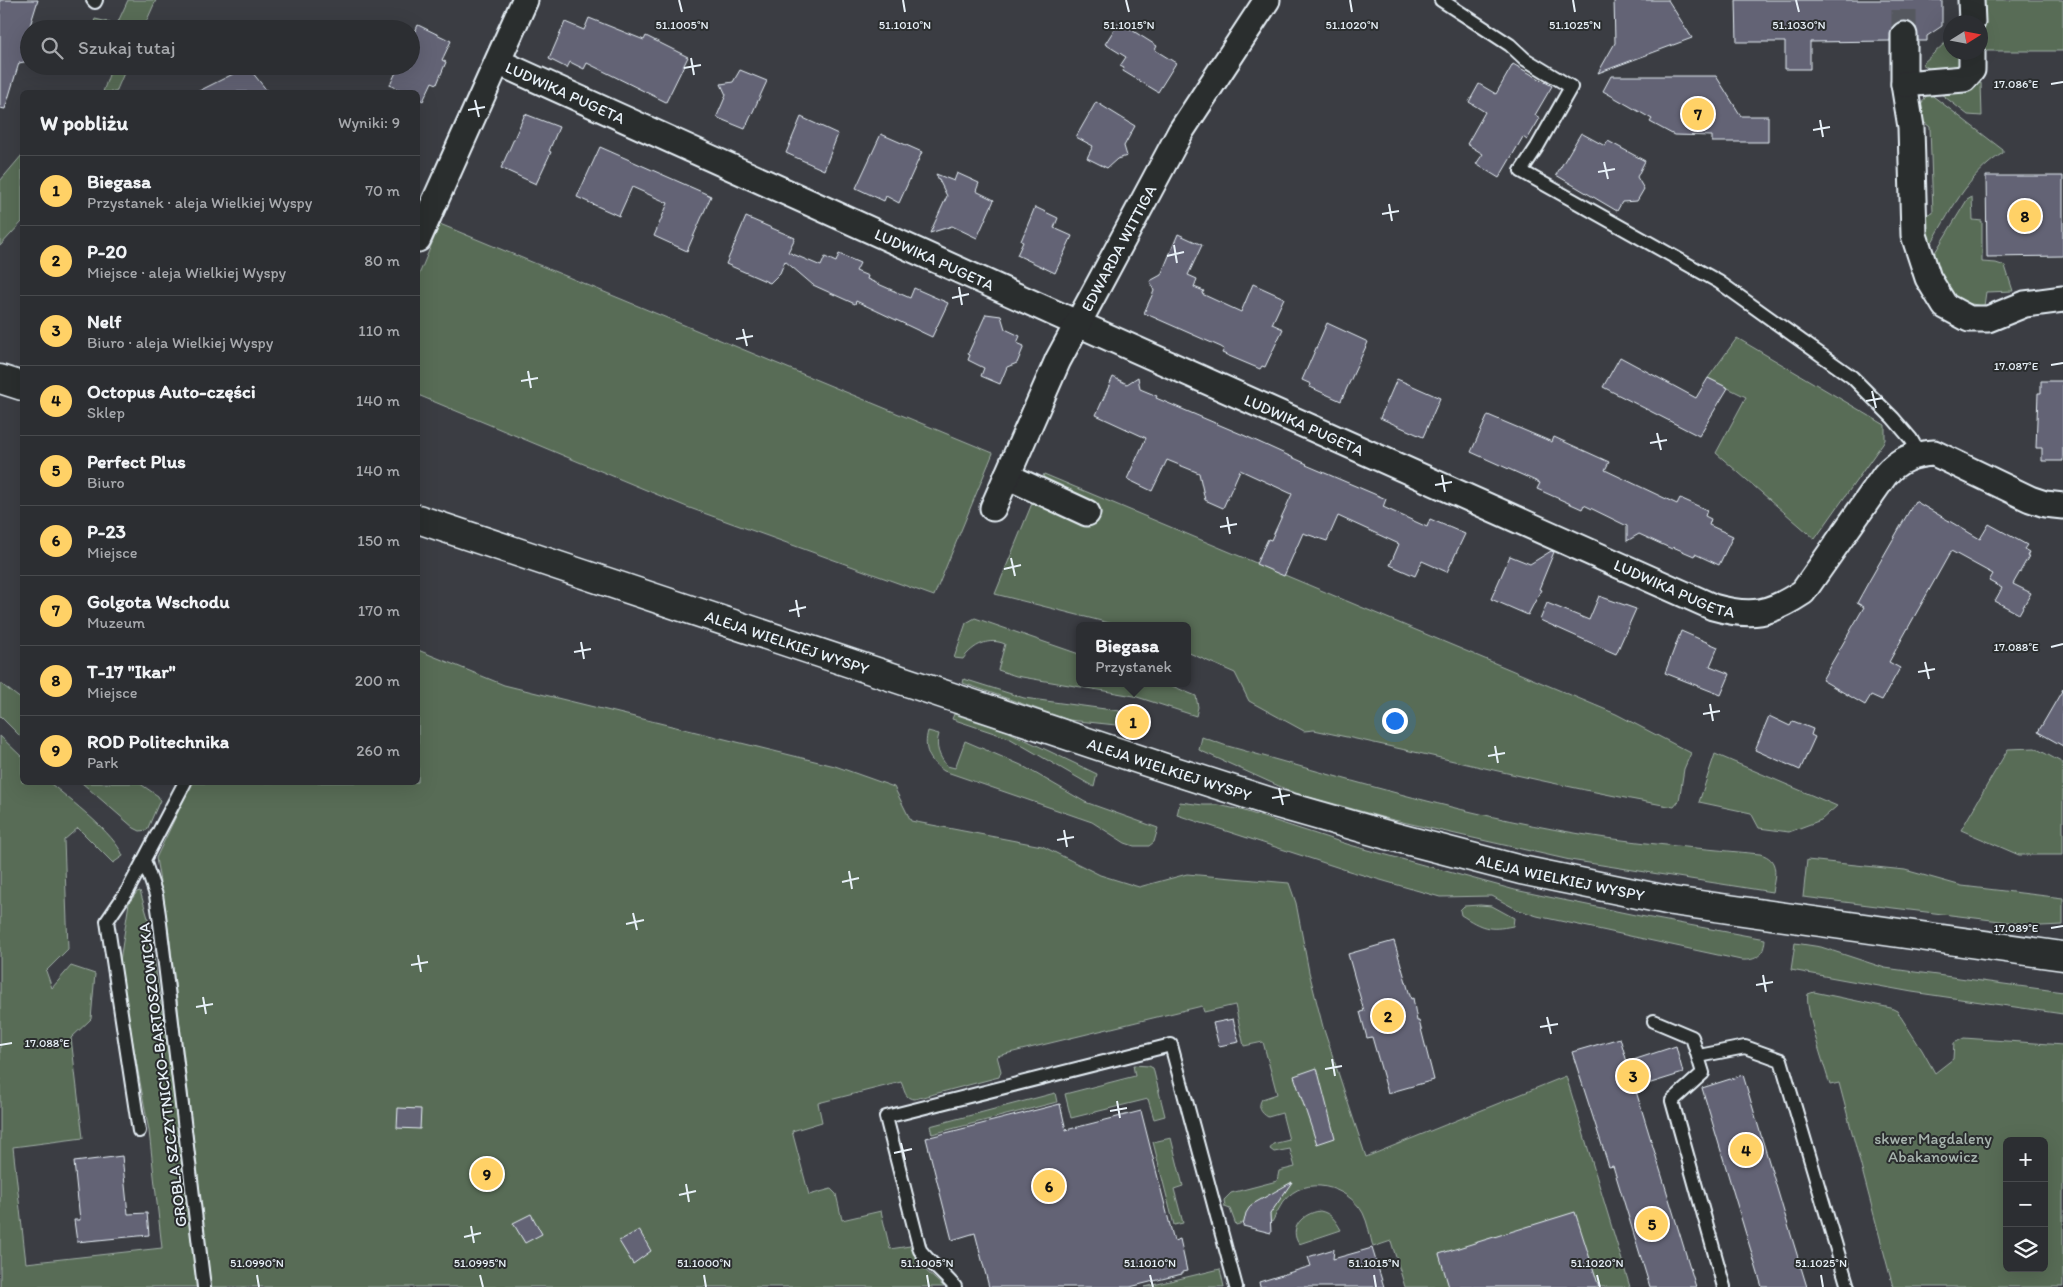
<!DOCTYPE html>
<html lang="pl">
<head>
<meta charset="utf-8">
<style>
  body { margin:0; font-family:Itim,sans-serif; background:#383a3e; color:#f1f3f6 }
  .controls { position:absolute; right:15px; bottom:15px; display:grid; overflow:hidden; border-radius:8px; box-shadow:0 5px 20px #0002 }
  .controls button { width:45px; height:45px; display:grid; place-items:center; padding:0; border:0; border-bottom:1px solid #484a4d; background:#2c2e32; color:#f1f3f6; font:25px sans-serif }
  .compass { position:absolute; left:1943px; top:15px; width:45px; height:45px; border-radius:50%; background:#2c2e32; box-shadow:0 5px 20px #0002; rotate:79deg }
  .you { position:absolute; left:1394px; top:720px; width:18px; height:18px; margin:-12px; border:4px solid #fff; border-radius:50%; background:#1a73e8; box-shadow:0 0 0 8px #1a73e833 }
  .badge { display:grid; place-items:center; width:32px; height:32px; border-radius:50%; background:#ffd166; color:#111; font-size:16px; font-weight:700 }
  .pin { position:absolute; translate:-50% -50%; border:2px solid #fff; box-shadow:0 1px 5px #0006 }
  .popup { position:absolute; left:1076px; top:622px; width:115px; height:65px; box-sizing:border-box; display:grid; place-content:center; border-radius:8px; background:#2c2e32; filter:drop-shadow(0 1px 4px #0005); font-size:16px; white-space:nowrap; color:#a6a8ac }
  .popup b { font-size:19px; color:#f1f3f6 }
  .popup::after { content:''; position:absolute; left:50%; top:100%; margin-left:-10px; border:10px solid transparent; border-top-color:#2c2e32 }
  .list { margin:0; padding:0; list-style:none }
  h2 { display:flex; justify-content:space-between; align-items:center; height:65px; margin:0; padding:0 20px; font-size:21px }
  h2 small { font-size:16px; font-weight:400; color:#a6a8ac }
  .list li { display:grid; grid-template-columns:32px 1fr auto; gap:15px; align-items:center; box-sizing:border-box; height:70px; padding:0 20px; border-top:1px solid #484a4d }
  .list b { display:block; font-size:19px; white-space:nowrap }
  .list p { margin:0; font-size:16px; white-space:nowrap; color:#a6a8ac }
  .list em { font-size:16px; font-style:normal; color:#a6a8ac }
  .icon { flex:none; width:28px; height:28px; fill:none; stroke:currentColor; stroke-width:2; stroke-linecap:round; stroke-linejoin:round }
  .map { position:relative; flex:none; width:2063px; height:1287px; overflow:hidden }
  .search { position:absolute; background:#2c2e32; box-shadow:0 5px 20px #0002; left:20px; top:20px; width:400px; height:55px; display:flex; align-items:center; gap:12px; box-sizing:border-box; padding:0 18px; border-radius:28px; color:#a6a8ac; font-size:19px }
  .panel { position:absolute; background:#2c2e32; box-shadow:0 5px 20px #0002; left:20px; top:90px; width:400px; height:695px; border-radius:8px }
  .map>svg:first-child { display:block }
</style>
</head>
<body>
<div class="map">
<svg width="2063" height="1287" viewBox="0 0 2063 1287">
  <rect width="100%" height="100%" fill="#3b3d43"/>
  <filter id="ink" filterUnits="userSpaceOnUse"><feTurbulence type="fractalNoise" baseFrequency=".02" numOctaves="2"/><feDisplacementMap in="SourceGraphic" scale="10" xChannelSelector="R" yChannelSelector="G"/><feConvolveMatrix kernelMatrix="1 2 1 2 8 2 1 2 1" color-interpolation-filters="sRGB"/></filter>
  <g filter="url(#ink)">
    <path fill="#596c56" stroke="#a0aea7" fill-rule="evenodd" d="M128 0H156L143 29H92L95 19 117 24Z
      M1980 0H2063V51H1981Z
      M1950 35V52L1965 53V67L1930 69 1922 64 1945 43Z
      M112 66H127L116 92H103Z
      M1981 83 1982 116 1968 115 1936 90Z
      M1929 93 2003 150V153C1967 175 1949 214 1928 249L1923 215 1933 213 1930 127 1920 119C1920 108 1921 101 1929 93Z
      M22 155V222L0 246V181Z
      M1972 197 1973 220 1982 221V262L1996 263 2005 266 2013 291 1986 292 1984 306C1948 302 1948 288 1931 259L1967 200Z
      M440 224 993 453 934 596 687 507 418 395V277Z
      M1737 338 1885 425V440L1815 539 1716 453 1746 397 1708 378Z
      M1044 474 1616 714 1691 753 1684 769 1679 801 1674 807C1553 786 1434 755 1314 730L1304 731 1249 701 1235 673 1187 652V626H1121L995 594Z
      M975 618 1079 654V683H1165L1196 696 1198 707 1196 716 1134 696 1016 676 998 670 1005 644C989 637 973 645 963 659L954 658 966 623Z
      M418 650 504 685 835 766 894 787 911 821 1042 846 1100 875 1139 887 1187 874 1289 883 1296 903 1309 972 1323 1027 1366 1157 1566 1076 1630 1287H1405L1391 1241 1373 1247C1370 1236 1368 1223 1363 1213 1348 1186 1305 1174 1284 1201 1279 1207 1276 1215 1272 1222L1264 1217 1236 1225 1230 1209 1225 1207 1224 1200 1231 1193 1277 1181 1279 1171 1295 1167 1290 1149 1274 1152 1270 1149 1273 1144 1289 1140 1282 1113 1268 1117C1261 1113 1257 1107 1262 1099L1277 1094 1263 1042 1244 1046 1235 1005 1204 1012 1202 1006 997 1056 1001 1071 999 1077 915 1099C904 1099 905 1090 901 1082L818 1103 822 1122 792 1131 809 1195 831 1189 836 1194 842 1220 881 1211 890 1249 910 1246C918 1267 928 1272 944 1287H211L170 941 156 858 192 783 418 782Z
      M964 679 1024 698 1120 711 1116 725 1069 720 963 683Z
      M0 683 22 700V738L0 716Z
      M954 714 1009 732 1097 774 1094 787 1009 738 952 719Z
      M928 731 939 734C935 747 939 756 947 766L955 768 965 741 1021 765 1085 802 1158 828 1154 842 1149 846H1134L1125 843 1092 822 944 771C929 761 923 749 928 731Z
      M0 736 22 757V782L50 783C69 799 115 834 123 856L113 863 78 828 64 840 68 949 46 971 52 988 71 966 95 974 91 1019 71 1038 83 1138 13 1147 26 1263 162 1248 149 1131 119 967 129 903 137 892 140 891 148 918 170 1064 198 1287H0Z
      M1202 737 1224 745C1350 780 1476 819 1606 838 1657 845 1709 849 1760 854 1780 859 1775 876 1772 892L1570 860 1385 818 1292 792 1199 750Z
      M2035 748 2063 763V855H2019L1961 830 2008 749Z
      M1715 754 1837 806 1821 820 1789 832 1759 828 1751 813 1699 802Z
      M82 783H139L158 796 160 800 147 830 140 831 134 828Z
      M1180 802 1203 805H1218L1241 810 1350 845 1515 890 1640 916 1765 939C1764 955 1757 961 1741 960L1537 916 1516 909 1492 896 1440 897 1349 871 1177 815Z
      M1807 860 1905 870 1962 886 2063 898V925L2041 926 1803 897Z
      M1480 905 1492 906 1514 918 1513 926C1488 931 1482 928 1461 915L1460 910 1464 906Z
      M1795 943 1821 947 1885 968 2063 992V1014L1912 992 1791 970Z
      M1814 992 1891 1008 1897 1011 1922 1050 1935 1073 1953 1059 1954 1043 1964 1038 2063 1045V1287H1893L1839 1083 1830 1085C1825 1068 1804 1007 1808 994ZM2007 1141H2044V1268H2007Z
      M1133 1065 1149 1066 1153 1068 1165 1116 1154 1119 1148 1099 1071 1118 1065 1094 1135 1076Z
      M1055 1093 1057 1102 932 1134 930 1126Z
      M1171 1138 1183 1186 1174 1189 1183 1223 1174 1225 1153 1142Z
      M1320 1211C1331 1213 1336 1221 1341 1230L1299 1244C1288 1228 1303 1213 1320 1211Z
      M1220 1269 1224 1287H1145Z"/>
    <path fill="#636375" stroke="#e8f1f8" d="M0 0H38L29 29V61L19 63 5 109 0 108Z
      M1614 0H1668L1692 38 1598 73 1615 43Z
      M1736 0H1942V26L1927 36V41H1918L1916 27 1911 22 1904 21 1897 22 1892 27 1890 41 1810 42V69H1785V42H1737Z
      M589 18 644 40 646 36 688 57 666 102 587 63 584 69 570 62 567 68 549 59 565 22 584 30Z
      M1119 22 1157 46 1155 50 1176 63 1158 92 1123 71 1124 68 1120 66 1126 57 1105 44Z
      M418 25 451 41 442 60 446 62 437 84 432 82 423 101 418 98V92H405L390 85 399 66H411V40Z
      M1513 64 1552 86 1535 115 1540 118 1527 140 1523 137 1499 178 1476 164 1483 154 1467 144 1485 112 1469 102 1479 84 1496 94Z
      M245 68 252 72 268 92H197Z
      M740 70 767 81 745 129 718 118 717 116 726 95 721 84 733 82Z
      M1611 76H1716L1741 116H1768V142H1712V136L1674 135 1650 122 1652 119 1603 91Z
      M1096 102 1135 126 1124 146 1127 156 1117 159 1107 168 1087 158 1093 146 1076 137Z
      M525 114 559 127 549 151 551 152 536 184 501 168Z
      M801 117 838 134 824 170 786 153Z
      M1581 133 1605 146 1608 141 1645 161 1637 177 1644 189 1637 201 1622 202 1617 211 1556 175Z
      M881 134 922 152 899 203 886 196 884 201 856 188Z
      M600 147 711 196 687 251 654 236 668 203 632 187 619 216 577 197Z
      M957 173 979 183 976 191 994 200 977 238 952 226 930 233 947 196 936 174 954 181Z
      M1986 176H2063V256L1987 257Z
      M1035 207 1058 218 1054 228 1072 236 1055 273 1017 255 1023 242 1021 241Z
      M746 217 795 238 788 252 821 266 825 257 836 262 839 254 860 263 856 271 868 276 867 279 910 298 914 288 948 303 932 337 856 301 855 304 813 285 785 261 780 273 770 283 726 264Z
      M1178 234 1202 245 1188 275 1197 279 1194 287 1204 291 1202 294 1241 312 1253 284 1284 298 1272 324 1283 329 1265 367 1262 366 1260 369 1222 353 1224 349 1221 347 1144 313 1154 291 1150 281 1161 275Z
      M986 314 1001 316 1005 329 1020 336 1017 343 1024 346 1017 363 1007 367 1000 384 981 376 984 368 968 360 970 355 968 354Z
      M1327 323 1368 342 1341 401 1310 387 1311 384 1302 380Z
      M1620 357 1696 398 1708 378 1728 388 1699 436 1603 387Z
      M1113 377 1127 384 1138 377 1140 389 1157 396 1156 398 1241 434 1307 464 1306 465 1386 499 1383 507 1427 527 1430 519 1465 534 1447 572 1422 561 1415 576 1390 565 1399 544 1338 516 1327 541 1303 533 1284 576 1256 564 1268 539 1271 540 1292 494 1240 470 1223 508 1205 500 1199 473 1167 460 1152 491 1127 479 1146 438 1096 415Z
      M1397 379 1440 398 1423 437 1380 418Z
      M2041 381H2063V461H2042V448H2036L2038 393H2041Z
      M1488 415 1552 442 1554 437 1609 462 1605 470 1677 504 1680 498 1707 510 1705 516 1711 519 1709 525 1733 536 1719 565 1695 554 1694 556 1673 547 1672 549 1639 534 1627 541V526L1584 505 1582 509 1537 489 1540 483 1471 452Z
      M1915 501 1980 539 1989 524 2027 545 2024 549 2029 552 2027 556H2029L2013 584 2031 593 2019 614 1995 601 2002 588 1989 581 1993 574 1951 551 1889 662 1900 668 1882 700 1871 695 1865 705 1822 680 1864 607 1857 603 1868 583Z
      M1551 551 1554 552 1539 589 1541 590 1528 615 1491 599 1510 556 1530 564Z
      M1599 596 1636 609 1616 654 1540 620 1547 603 1589 620Z
      M1681 631 1718 647 1710 666 1730 674 1721 695 1665 673Z
      M2063 689V746L2038 732Z
      M1769 716 1790 726 1793 721 1813 729 1811 735 1815 737 1800 770 1755 750Z
      M1394 941 1411 999 1413 998 1417 1021H1419L1434 1080 1388 1093 1372 1037 1367 1038 1360 1012 1364 1011 1348 954Z
      M1233 1019 1239 1042 1219 1046 1213 1023Z
      M1620 1038 1627 1062 1676 1046 1683 1073 1635 1088 1696 1287H1650L1613 1166 1609 1167 1572 1052Z
      M1317 1068 1335 1138 1317 1144 1294 1076Z
      M1743 1075 1784 1212 1807 1287H1762L1745 1231 1702 1088Z
      M1060 1104 1066 1130 1141 1111 1174 1241 1180 1239 1187 1271 1182 1272V1274L1130 1287H989L975 1233 952 1240 926 1138Z
      M398 1108 421 1109 420 1129 397 1128Z
      M122 1156 128 1214 147 1213 149 1235 77 1242 74 1220H80L74 1162Z
      M1292 1182 1270 1214 1271 1233 1243 1226 1246 1213 1251 1205Z
      M1575 1212 1599 1287H1449L1439 1254Z
      M531 1214 542 1234 525 1243 513 1223Z
      M639 1230 651 1251 633 1264 619 1241Z
      M1372 1248 1384 1287H1260L1259 1282 1311 1266 1308 1257 1334 1249 1333 1259Z"/>
    <g fill="none" stroke-linecap="round" stroke-linejoin="round">
      <path stroke="#55585e" stroke-width="25" stroke-dasharray="25 12" stroke-linecap="butt" d="M1904 35V0"/>
      <defs>
        <path id="service" d="M93 0 95 2 96 0
          M1441 0 1510 45 1525 59 1571 87 1537 147 1521 171 1719 282 1852 377 1893 418 1911 439 1919 453
          M144 860 156 895 159 915 204 1287
          M1654 1021 1692 1037 1703 1073 1672 1101 1724 1287
          M1699 1056 1745 1047 1781 1060 1848 1287
          M139 1131 107 921 128 890 185 782
          M955 1287C944 1274 931 1264 920 1250L886 1117 1171 1045 1236 1287"/>
        <g id="minor">
          <path d="M1971 0 1972 22"/>
          <path d="M1904 35V84L1911 127 1914 235 1928 278 1945 306 1969 319H1988L2025 304 2063 299"/>
          <path id="s1" d="M498 62 1054 313 1713 607C1752 618 1770 614 1803 592L1885 475C1898 460 1913 454 1934 453L2030 499 2045 504 2063 506"/>
          <path d="M1904 84 1964 79 1972 70V52"/>
          <path d="M418 239 525 0"/>
          <path d="M1007 476 1087 513"/>
          <path id="s2" d="M993 508 1058 360 1098 286 1181 131 1267 0"/>
        </g>
        <g id="secondary">
          <path d="M0 379 22 386"/>
          <path id="s3" d="M418 519 1168 769 1271 802 1387 835 1521 870 1672 901 2063 956"/>
        </g>
      </defs>
      <use href="#service" stroke="#e8f1f8" stroke-width="16"/>
      <use href="#minor" stroke="#e8f1f8" stroke-width="29"/>
      <use href="#secondary" stroke="#e8f1f8" stroke-width="31"/>
      <use href="#service" stroke="#2a2d2e" stroke-width="12"/>
      <use href="#minor" stroke="#2a2d2e" stroke-width="25"/>
      <use href="#secondary" stroke="#2a2d2e" stroke-width="28"/>
    </g>
  </g>
  <path fill="none" stroke="#e8f1f8" stroke-width="2" d="M679 0 682 12M903 0 905 12M1126 0 1129 12M1350 0 1352 12M1573 0 1575 12M1796 0 1799 12M691 58 694 75M684 68 701 65M2051 84 2063 82M475 100 479 117M468 110 485 107M1820 120 1823 137M1813 130 1830 127M1604 162 1608 179M1598 172 1615 169M1389 204 1392 221M1382 214 1399 211M1174 245 1177 263M1167 256 1184 252M959 287 962 305M952 298 969 294M743 329 747 346M736 339 753 336M2051 365 2063 363M528 371 531 388M521 381 538 378M1872 391 1876 408M1866 401 1883 398M1657 433 1661 450M1650 443 1667 440M1442 475 1445 492M1435 485 1452 482M1227 517 1230 534M1220 527 1237 524M1011 558 1015 576M1004 569 1021 565M796 600 799 617M789 611 806 607M581 642 584 659M2051 647 2063 644M574 652 591 649M1925 662 1929 679M1918 672 1935 669M1710 704 1713 721M1703 714 1720 711M1495 746 1498 763M1488 756 1505 753M1279 788 1283 805M1272 798 1290 795M1064 830 1067 847M1057 840 1074 837M849 871 852 889M842 882 859 878M633 913 637 930M626 924 644 920M2051 928 2063 926M418 955 421 972M411 965 428 962M1763 975 1766 992M1756 985 1773 982M203 997 206 1014M196 1007 213 1004M1547 1017 1551 1034M1540 1027 1558 1024M0 1045 12 1043M1332 1059 1335 1076M1325 1069 1342 1066M1117 1101 1120 1118M1110 1111 1127 1108M901 1143 905 1160M894 1153 912 1149M686 1184 689 1202M679 1195 696 1191M471 1226 474 1243M464 1237 481 1233M257 1275 259 1287M480 1275 483 1287M704 1275 706 1287M927 1275 929 1287M1150 1275 1153 1287M1374 1275 1376 1287M1597 1275 1600 1287M1821 1275 1823 1287"/>
  <g text-anchor="middle" stroke-width="4" stroke-linejoin="round" paint-order="stroke">
    <g font-size="16" fill="#e8f1f8" stroke="#2a2d2e">
      <text dy="6" stroke="none"><textPath href="#s1" startOffset="74">LUDWIKA PUGETA</textPath></text>
      <text dy="6" stroke="none"><textPath href="#s2" startOffset="289">EDWARDA WITTIGA</textPath></text>
      <text dy="6" stroke="none"><textPath href="#s1" startOffset="479">LUDWIKA PUGETA</textPath></text>
      <text dy="6" stroke="none"><textPath href="#s1" startOffset="884">LUDWIKA PUGETA</textPath></text>
      <text dy="6" stroke="none"><textPath href="#s1" startOffset="1289">LUDWIKA PUGETA</textPath></text>
      <text dy="6" stroke="none"><textPath href="#s3" startOffset="389">ALEJA WIELKIEJ WYSPY</textPath></text>
      <text dy="6" stroke="none"><textPath href="#s3" startOffset="792">ALEJA WIELKIEJ WYSPY</textPath></text>
      <text dy="6" stroke="none"><textPath href="#s3" startOffset="1198">ALEJA WIELKIEJ WYSPY</textPath></text>
      <text transform="translate(162 1075) rotate(-97)" y="6">GROBLA SZCZYTNICKO-BARTOSZOWICKA</text>
    </g>
    <g font-size="16" fill="#a8b5af" stroke="#2a2d2e">
      <text x="1933" y="1144">skwer Magdaleny<tspan x="1933" dy="18">Abakanowicz</tspan></text>
    </g>
  </g>
  <g font-size="12" text-anchor="middle" fill="#e8f1f8" stroke="#2a2d2e" stroke-width="4" stroke-linejoin="round" paint-order="stroke">
    <text x="682" y="29">51.1005°N</text>
    <text x="905" y="29">51.1010°N</text>
    <text x="1129" y="29">51.1015°N</text>
    <text x="1352" y="29">51.1020°N</text>
    <text x="1575" y="29">51.1025°N</text>
    <text x="1799" y="29">51.1030°N</text>
    <text x="2016" y="88">17.086°E</text>
    <text x="2016" y="370">17.087°E</text>
    <text x="2016" y="651">17.088°E</text>
    <text x="2016" y="932">17.089°E</text>
    <text x="47" y="1047">17.088°E</text>
    <text x="257" y="1267">51.0990°N</text>
    <text x="480" y="1267">51.0995°N</text>
    <text x="704" y="1267">51.1000°N</text>
    <text x="927" y="1267">51.1005°N</text>
    <text x="1150" y="1267">51.1010°N</text>
    <text x="1374" y="1267">51.1015°N</text>
    <text x="1597" y="1267">51.1020°N</text>
    <text x="1821" y="1267">51.1025°N</text>
  </g>
</svg>
<div class="controls">
<button>+</button>
<button>−</button>
<button><svg class="icon" aria-label="layers" viewBox="0 0 24 24"><path d="M12 4l9 5-9 5-9-5zM3 14l9 5 9-5"/></svg></button>
</div>
<svg class="compass" viewBox="-18 -18 36 36"><path d="M0-13l5 13h-10z" fill="#e53935"/><path d="M0 13l5-13h-10z" fill="#a6a8ac"/></svg>
<div class="you"></div>
<div class="pin badge" style="left:1133px;top:722px">1</div>
<div class="popup"><b>Biegasa</b>Przystanek</div>
<div class="pin badge" style="left:1388px;top:1016px">2</div>
<div class="pin badge" style="left:1633px;top:1076px">3</div>
<div class="pin badge" style="left:1746px;top:1150px">4</div>
<div class="pin badge" style="left:1652px;top:1224px">5</div>
<div class="pin badge" style="left:1049px;top:1186px">6</div>
<div class="pin badge" style="left:1698px;top:114px">7</div>
<div class="pin badge" style="left:2025px;top:216px">8</div>
<div class="pin badge" style="left:487px;top:1174px">9</div>
<div class="search"><svg class="icon" aria-label="search" viewBox="0 0 24 24"><circle cx="10" cy="10" r="6"/><path d="M15 15l6 6"/></svg>Szukaj tutaj</div>
<section class="panel">
<h2>W pobliżu<small>Wyniki: 9</small></h2>
<ul class="list">
<li><span class="badge">1</span><div><b>Biegasa</b><p>Przystanek · aleja Wielkiej Wyspy</p></div><em>70 m</em></li>
<li><span class="badge">2</span><div><b>P-20</b><p>Miejsce · aleja Wielkiej Wyspy</p></div><em>80 m</em></li>
<li><span class="badge">3</span><div><b>Nelf</b><p>Biuro · aleja Wielkiej Wyspy</p></div><em>110 m</em></li>
<li><span class="badge">4</span><div><b>Octopus Auto-części</b><p>Sklep</p></div><em>140 m</em></li>
<li><span class="badge">5</span><div><b>Perfect Plus</b><p>Biuro</p></div><em>140 m</em></li>
<li><span class="badge">6</span><div><b>P-23</b><p>Miejsce</p></div><em>150 m</em></li>
<li><span class="badge">7</span><div><b>Golgota Wschodu</b><p>Muzeum</p></div><em>170 m</em></li>
<li><span class="badge">8</span><div><b>T-17 &quot;Ikar&quot;</b><p>Miejsce</p></div><em>200 m</em></li>
<li><span class="badge">9</span><div><b>ROD Politechnika</b><p>Park</p></div><em>260 m</em></li>
</ul>
</section>
</div>
</body>
</html>
